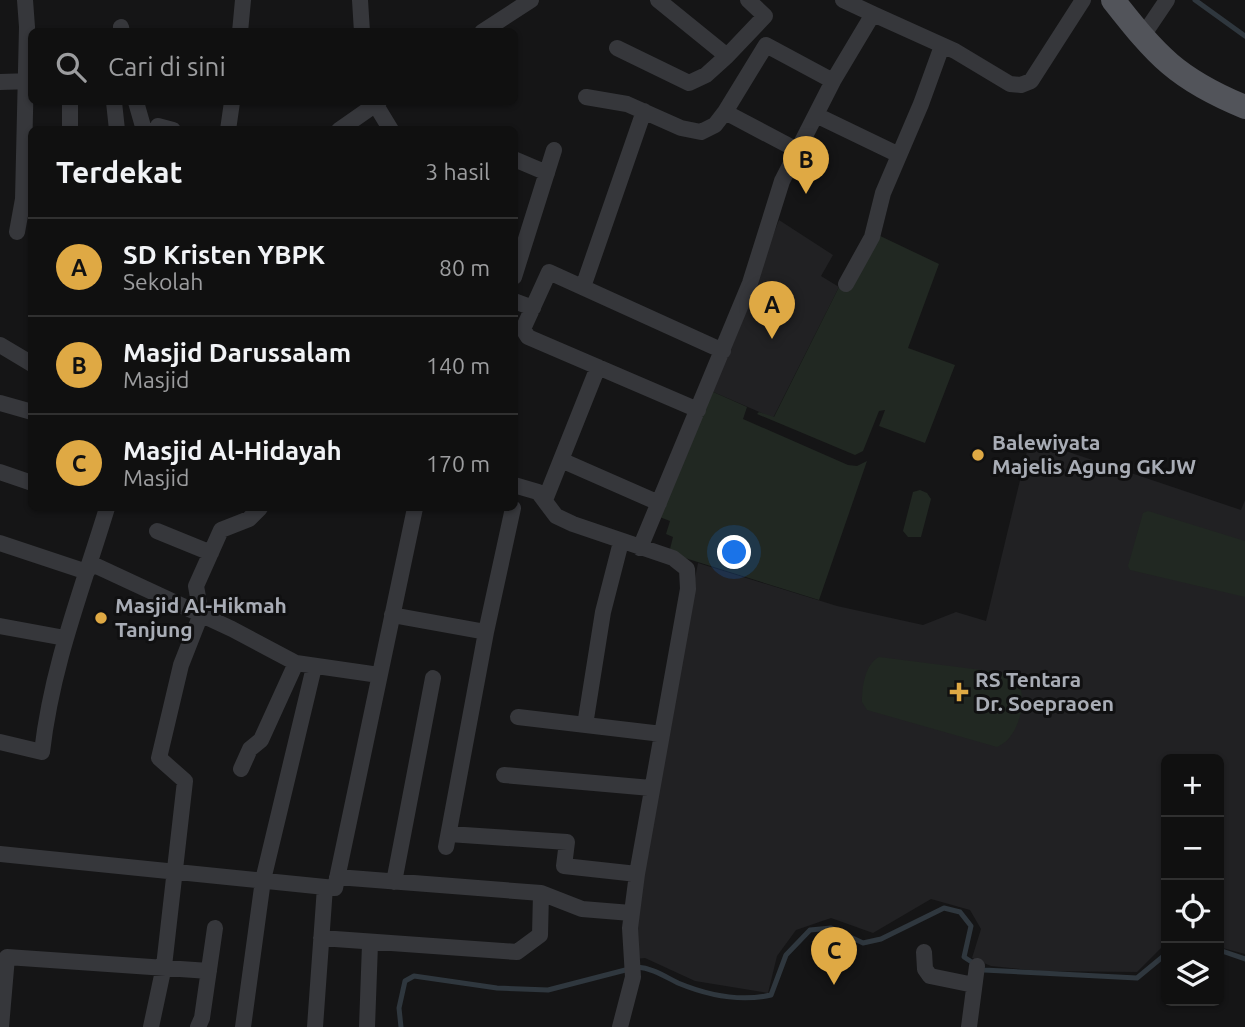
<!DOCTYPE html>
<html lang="id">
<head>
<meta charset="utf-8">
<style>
  body { margin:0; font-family:Ubuntu,sans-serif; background:#1e1e1e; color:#f1f3f6 }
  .controls { position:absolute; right:21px; bottom:21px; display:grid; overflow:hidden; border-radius:10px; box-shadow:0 2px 5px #0004 }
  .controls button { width:63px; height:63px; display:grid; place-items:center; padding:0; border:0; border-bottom:2px solid #303030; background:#101010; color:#f1f3f6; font:35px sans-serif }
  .you { position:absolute; left:735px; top:553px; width:24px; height:24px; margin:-18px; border:5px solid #fff; border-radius:50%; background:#1a73e8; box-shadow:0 0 0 10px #1a73e833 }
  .badge { display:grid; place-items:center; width:46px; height:46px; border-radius:50%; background:#dfa944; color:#111; font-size:23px; font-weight:700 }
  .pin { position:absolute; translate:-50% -58px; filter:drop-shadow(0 2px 4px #0008) }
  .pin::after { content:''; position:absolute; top:37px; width:24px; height:21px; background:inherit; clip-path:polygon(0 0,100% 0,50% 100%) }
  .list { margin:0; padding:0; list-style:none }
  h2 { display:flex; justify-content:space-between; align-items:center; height:91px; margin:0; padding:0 28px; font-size:30px }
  h2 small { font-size:23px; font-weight:400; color:#9c9d9f }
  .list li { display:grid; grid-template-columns:46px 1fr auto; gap:21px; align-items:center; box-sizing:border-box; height:98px; padding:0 28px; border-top:2px solid #303030 }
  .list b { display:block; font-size:26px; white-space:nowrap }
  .list p { margin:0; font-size:23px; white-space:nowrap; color:#9c9d9f }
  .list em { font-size:23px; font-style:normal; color:#9c9d9f }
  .icon { flex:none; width:38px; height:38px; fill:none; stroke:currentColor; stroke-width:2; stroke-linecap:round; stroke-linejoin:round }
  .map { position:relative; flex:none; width:1245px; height:1027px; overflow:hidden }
  .search { position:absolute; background:#101010; box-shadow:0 2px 5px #0004; left:28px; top:28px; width:490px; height:77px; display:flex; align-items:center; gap:18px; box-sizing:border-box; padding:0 24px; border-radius:10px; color:#9c9d9f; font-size:26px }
  .panel { position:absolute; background:#101010; box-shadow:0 2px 5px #0004; left:28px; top:126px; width:490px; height:385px; border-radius:10px }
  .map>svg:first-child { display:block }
</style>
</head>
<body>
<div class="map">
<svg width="1245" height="1027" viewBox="0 0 1245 1027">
  <rect width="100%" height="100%" fill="#151516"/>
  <path fill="#212123" d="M779 220 833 255 821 276 839 287 773 418 711 391Z
    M1030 439 1241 510 1245 500V954L1219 947V759H1166V943L1137 972 1039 971 991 966 972 958 981 929 970 910 931 899 873 933 831 918 796 930 777 956 768 993 695 981 645 958 635 959 633 929 653 792 698 563 837 606 923 625 956 612 986 621Z"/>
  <path fill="#212822" d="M876 234 939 264 908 348 955 365 925 443 879 426 885 410 879 411 863 451 855 455 757 414 759 412 774 417 839 287 845 291Z
    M711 391 747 407 743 419 848 465 857 466 867 461 819 600 669 553 673 537 666 534 670 521 657 516Z
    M920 490 927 493 931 499 921 537H908L903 531 913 492Z
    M1148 511 1245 541V597L1130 570 1128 566 1143 513Z
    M879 657 1013 674C1031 692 1020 739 997 747L867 710 862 702C862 687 865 664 879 657Z"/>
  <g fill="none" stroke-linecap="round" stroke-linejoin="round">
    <path stroke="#2f373e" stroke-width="5" d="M1195 0 1245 36
      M1219 950 1245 959
      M401 1027 399 1008 405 981 414 976 497 988 548 990 637 967C652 968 664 976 678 983 707 995 740 1002 771 995L786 955 810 930 831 928 863 943 881 939 944 908 960 912 971 926 964 957 984 970 1137 978 1166 954"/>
    <path stroke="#36373b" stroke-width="16" d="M360 0 362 32
      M843 0 873 14
      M121 27 122 32
      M240 32 243 0
      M482 32 531 0
      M1142 37 1167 0
      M617 48 689 83 706 75 727 56 658 0
      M727 56 765 16 748 0
      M0 82 32 81
      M586 97 627 104 681 128 701 132 715 125 725 112 797 150
      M70 102V130
      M114 102 117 130
      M136 102 144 130
      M374 102 391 130
      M725 112 766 45 833 81
      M816 115 899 155
      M158 126 173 130
      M228 130 232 102
      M339 130 379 102
      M514 159 547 173
      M17 232 23 199 27 27 25 0
      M514 277 554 150
      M846 284 872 237 883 193 921 104 942 46
      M583 287 644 111
      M514 301 533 308
      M0 345 32 364
      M0 403 32 412
      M698 410 528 337 523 329 549 272 723 351
      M561 460 659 503
      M0 472 32 483
      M514 485 538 492 556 516 573 524 673 558 687 569 688 589 637 874 630 928 633 977 620 1027
      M545 500 598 367
      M157 531 211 553
      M0 543 87 572
      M640 548 750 283 782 181 833 81 873 14 955 51 1010 84 1021 85 1031 81 1083 0
      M90 563 232 629 296 663 379 675
      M392 615 486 632
      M0 626 65 638
      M518 717 662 734
      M585 725 603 612 621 542
      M0 742 42 752C52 665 82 590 107 508
      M241 769 250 749 261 740 296 663
      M504 775 651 788
      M449 834 567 842 564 866 637 874
      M446 847 486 632 513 508
      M0 854 335 888 415 508
      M337 877 541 893 582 909 631 913
      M394 882 433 678
      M321 938 517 952 540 935 541 893
      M924 952 925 969 930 976 974 985
      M1 1027 7 957 209 971
      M151 1027 164 966 185 781 159 758 181 665 201 614 196 586 221 530 249 519 260 508
      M198 1027 202 1018 215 928
      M243 1027 263 880 314 667
      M315 1027 325 887
      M367 1027 370 944
      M969 1027 977 966"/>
    <path stroke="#52545a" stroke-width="24" d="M1113 0C1157 56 1177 79 1245 107"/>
  </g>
  <g fill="#dfa944" stroke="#101011" stroke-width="2.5">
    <circle cx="978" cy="455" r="7"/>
    <circle cx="101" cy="618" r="7"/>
    <path d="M955.5 681.5h7v7h7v7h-7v7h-7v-7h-7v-7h7z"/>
  </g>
  <g text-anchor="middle" stroke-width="6" stroke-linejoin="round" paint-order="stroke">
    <g font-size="21" font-weight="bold" fill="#a8acb5" stroke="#101011" text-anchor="start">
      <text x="992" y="450">Balewiyata<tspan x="992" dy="24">Majelis Agung GKJW</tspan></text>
      <text x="115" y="613">Masjid Al-Hikmah<tspan x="115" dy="24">Tanjung</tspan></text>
      <text x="975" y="687">RS Tentara<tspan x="975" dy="24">Dr. Soepraoen</tspan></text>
    </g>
  </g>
</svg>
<div class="controls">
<button>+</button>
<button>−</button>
<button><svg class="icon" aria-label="locate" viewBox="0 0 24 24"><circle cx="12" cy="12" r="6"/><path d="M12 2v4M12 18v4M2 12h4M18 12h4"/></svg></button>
<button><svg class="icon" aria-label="layers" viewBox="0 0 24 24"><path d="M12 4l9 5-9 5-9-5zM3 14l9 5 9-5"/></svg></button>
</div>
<div class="you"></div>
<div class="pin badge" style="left:772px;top:339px">A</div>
<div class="pin badge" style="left:806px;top:194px">B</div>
<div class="pin badge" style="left:834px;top:985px">C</div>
<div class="search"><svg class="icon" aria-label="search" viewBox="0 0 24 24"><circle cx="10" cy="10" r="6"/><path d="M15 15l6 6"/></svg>Cari di sini</div>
<section class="panel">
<h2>Terdekat<small>3 hasil</small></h2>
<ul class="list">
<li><span class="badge">A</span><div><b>SD Kristen YBPK</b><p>Sekolah</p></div><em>80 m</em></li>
<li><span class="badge">B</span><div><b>Masjid Darussalam</b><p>Masjid</p></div><em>140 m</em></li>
<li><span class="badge">C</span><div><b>Masjid Al-Hidayah</b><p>Masjid</p></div><em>170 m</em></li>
</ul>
</section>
</div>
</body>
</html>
